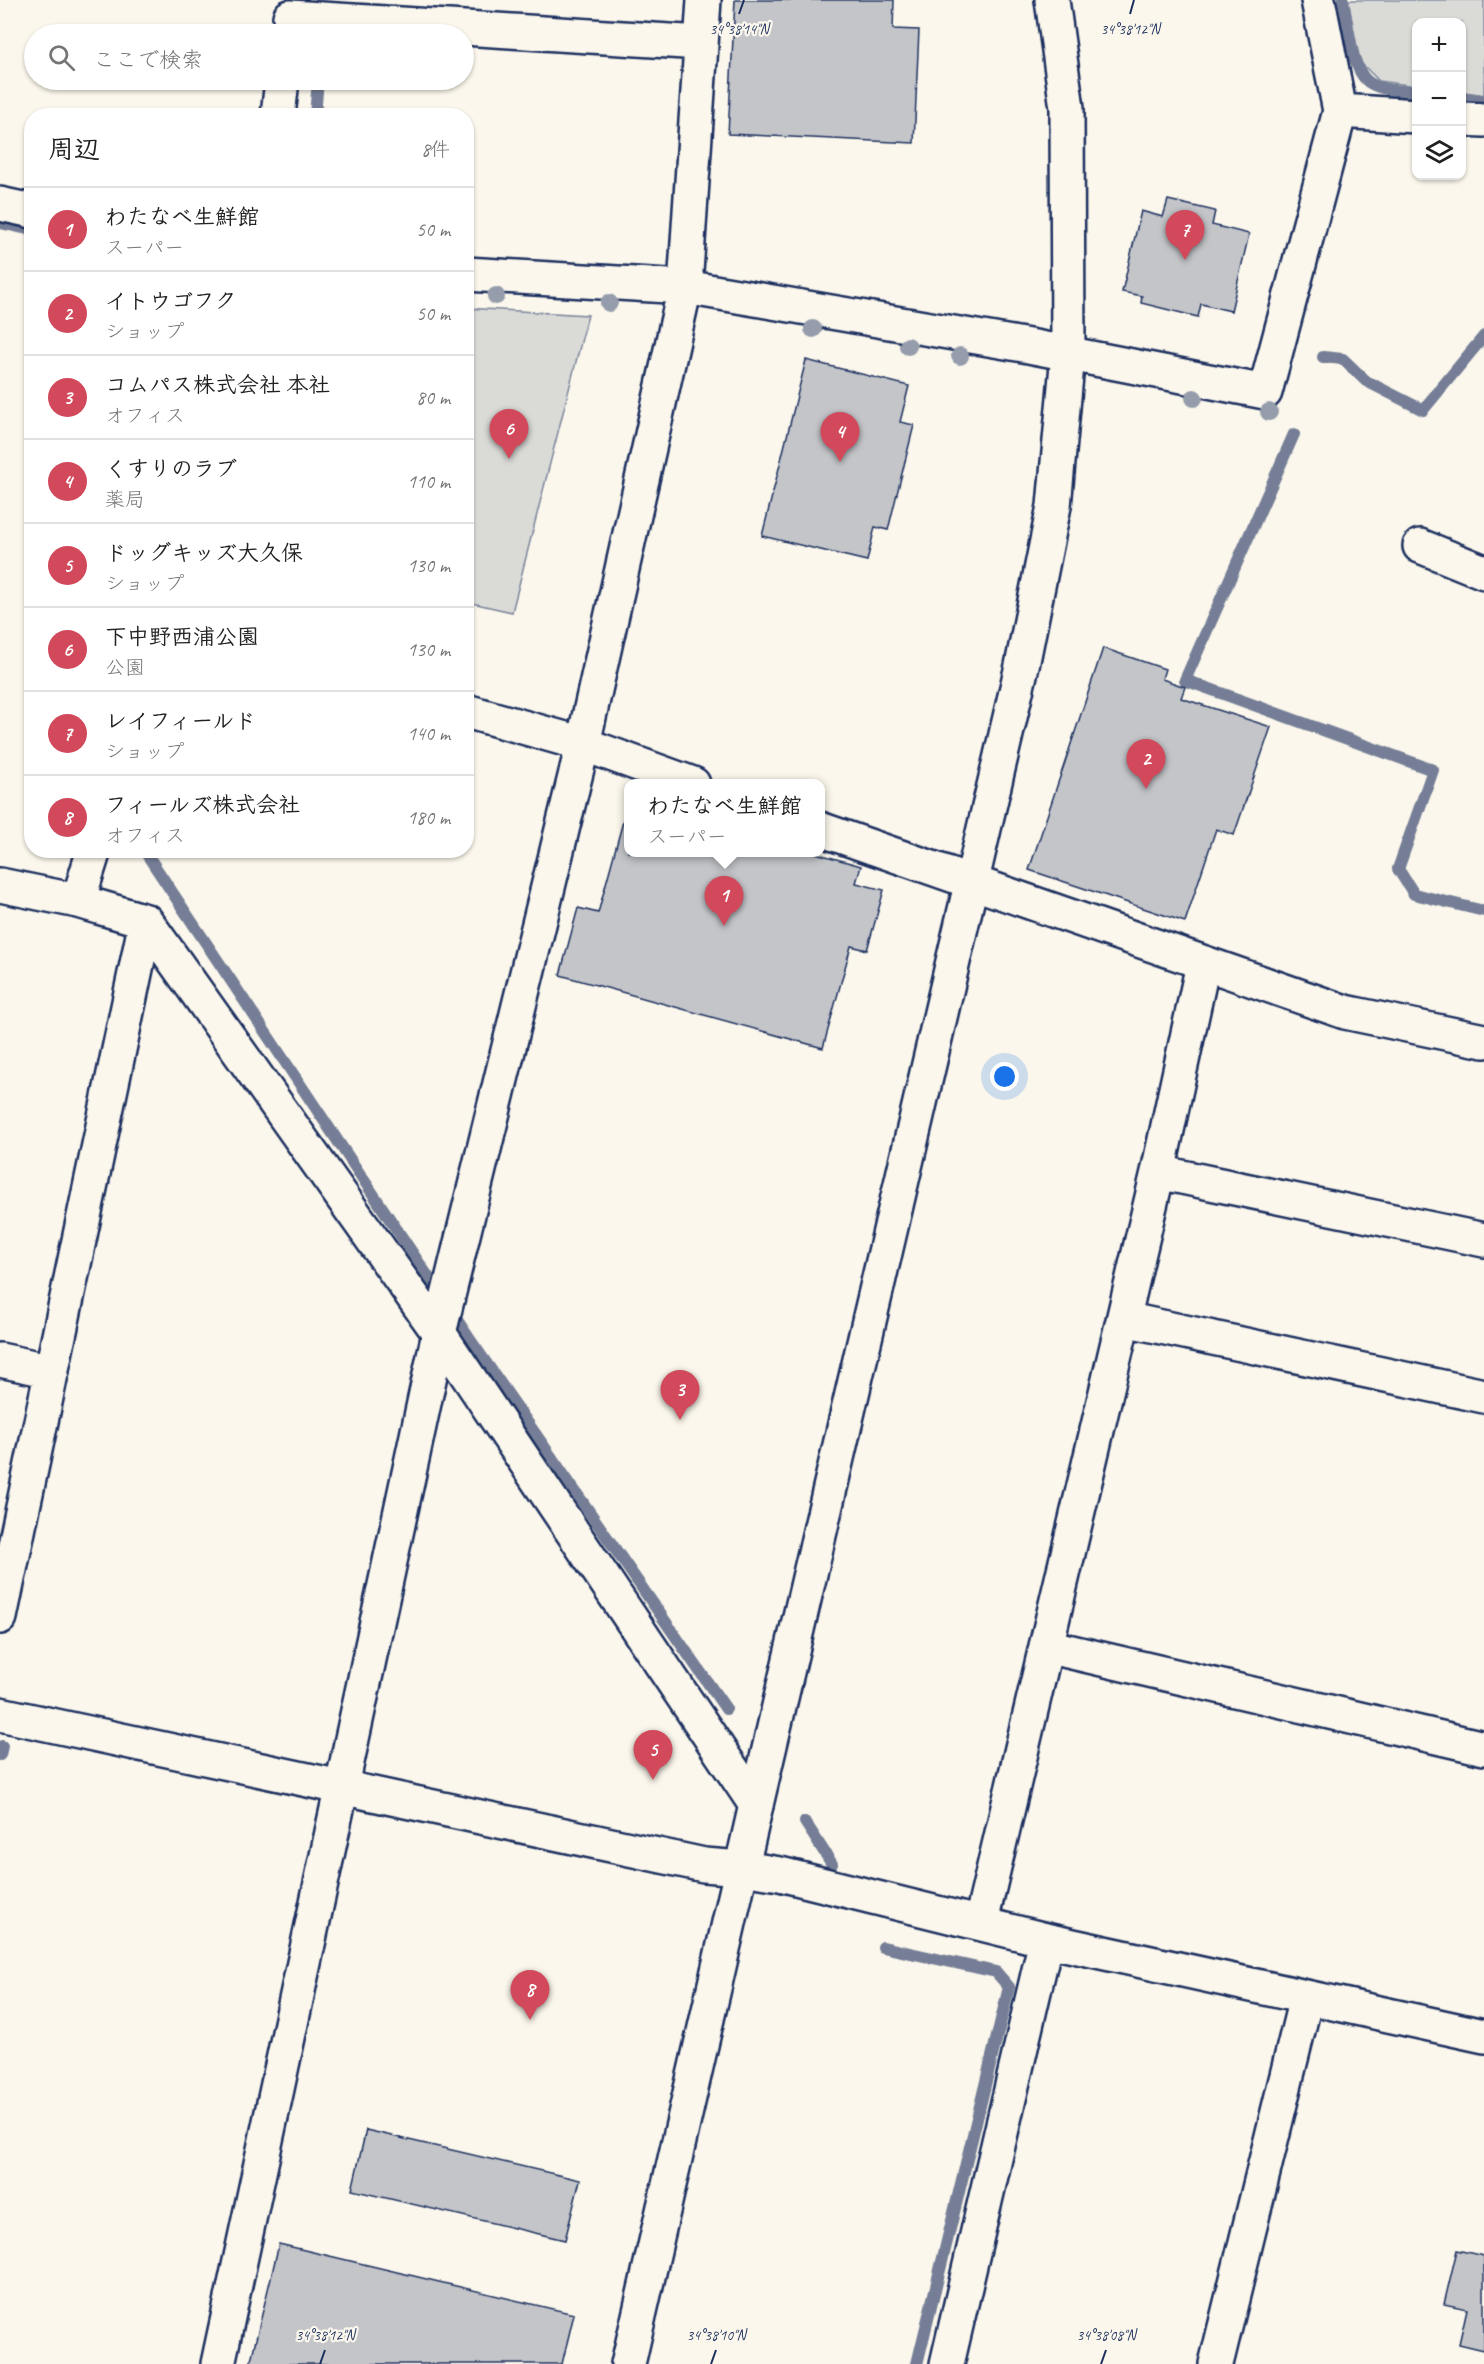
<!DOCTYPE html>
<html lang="ja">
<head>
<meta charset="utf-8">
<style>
  body { margin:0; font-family:Caveat,"Klee One",sans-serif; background:#f6f6f6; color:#222 }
  .controls { position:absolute; right:18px; top:18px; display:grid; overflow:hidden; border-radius:12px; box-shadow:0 2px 4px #0004 }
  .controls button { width:54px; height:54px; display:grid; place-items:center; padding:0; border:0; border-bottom:2px solid #e0e0e0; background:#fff; color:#222; font:30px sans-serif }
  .you { position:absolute; left:1005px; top:1077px; width:21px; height:21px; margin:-15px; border:4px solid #fff; border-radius:50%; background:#1a73e8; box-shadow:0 0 0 9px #1a73e833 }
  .badge { display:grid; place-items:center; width:39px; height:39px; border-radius:50%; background:#d1495b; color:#fff; font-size:20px; font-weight:700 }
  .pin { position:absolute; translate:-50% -50px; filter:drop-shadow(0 2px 3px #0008) }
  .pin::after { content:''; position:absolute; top:32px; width:21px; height:18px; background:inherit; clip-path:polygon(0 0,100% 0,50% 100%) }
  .popup { position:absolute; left:624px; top:779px; width:201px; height:78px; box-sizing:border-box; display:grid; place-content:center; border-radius:12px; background:#fff; filter:drop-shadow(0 2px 4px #0005); font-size:20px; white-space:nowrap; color:#767676 }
  .popup b { font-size:22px; color:#222 }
  .popup::after { content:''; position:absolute; left:50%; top:100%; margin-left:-12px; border:12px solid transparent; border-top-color:#fff }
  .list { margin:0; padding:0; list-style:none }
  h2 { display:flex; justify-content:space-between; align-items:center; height:78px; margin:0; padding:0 24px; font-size:26px }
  h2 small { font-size:20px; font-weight:400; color:#767676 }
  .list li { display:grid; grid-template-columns:39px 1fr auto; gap:18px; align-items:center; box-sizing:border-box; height:84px; padding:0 24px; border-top:2px solid #e0e0e0 }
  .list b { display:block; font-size:22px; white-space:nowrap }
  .list p { margin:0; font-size:20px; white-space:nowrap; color:#767676 }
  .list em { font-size:20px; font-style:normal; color:#767676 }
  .icon { flex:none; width:33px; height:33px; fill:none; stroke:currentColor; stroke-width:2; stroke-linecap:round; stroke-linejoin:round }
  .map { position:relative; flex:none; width:1484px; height:2364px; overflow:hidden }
  .search { position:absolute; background:#fff; box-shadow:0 2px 4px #0004; left:24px; top:24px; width:450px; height:66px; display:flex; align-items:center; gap:15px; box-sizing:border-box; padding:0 21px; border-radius:33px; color:#767676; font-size:22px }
  .panel { position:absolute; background:#fff; box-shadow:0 2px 4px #0004; left:24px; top:108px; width:450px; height:750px; border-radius:24px }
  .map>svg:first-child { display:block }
</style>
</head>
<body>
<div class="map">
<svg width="1484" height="2364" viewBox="0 0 1484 2364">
  <rect width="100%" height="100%" fill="#fbf7ec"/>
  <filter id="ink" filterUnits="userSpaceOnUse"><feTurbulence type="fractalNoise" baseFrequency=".0167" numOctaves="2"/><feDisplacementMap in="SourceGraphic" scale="12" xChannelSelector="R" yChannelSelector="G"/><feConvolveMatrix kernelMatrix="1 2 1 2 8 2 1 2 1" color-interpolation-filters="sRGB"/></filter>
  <g filter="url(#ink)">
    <path fill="#dadad7" stroke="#7a849a" stroke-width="1.5" d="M1348 0H1484V95L1462 92V22H1416V86L1379 81 1360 62Z
      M466 308 588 315 512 612 467 602Z"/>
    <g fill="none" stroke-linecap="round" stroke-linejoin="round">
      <path stroke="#747e96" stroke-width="12" d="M1343 0C1347 22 1351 71 1370 83 1383 91 1402 90 1416 92
        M1462 97 1482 100
        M315 116 318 80
        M0 223 32 230
        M1323 357 1343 359 1366 381 1423 410 1484 336
        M1294 434 1185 680 1433 770 1398 869 1414 894 1484 911
        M144 850 471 1341 726 1709
        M0 1755 2 1746
        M805 1822 832 1864
        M883 1947 996 1972 1009 1987 917 2364"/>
    </g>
    <path fill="#c3c5c9" stroke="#1b2f5e" stroke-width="1.5" d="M735 0H894L893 29 919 30 914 143 728 134Z
      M1168 200 1215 211 1212 225 1249 234 1231 311 1201 304 1198 317 1141 303 1142 296 1122 292 1141 211 1163 217Z
      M806 360 909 386 900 422 914 425 888 530 875 527 867 561 762 536Z
      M1103 648 1165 669 1162 679 1185 687 1181 698 1271 727 1234 835 1216 829 1185 922 1029 870Z
      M628 803V852H812L861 866 856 883 884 890 867 950 851 946 823 1048 560 975 578 908 598 913Z
      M366 2130 580 2180 565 2240 352 2190Z
      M279 2244 574 2314 562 2364H250Z
      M1457 2250 1484 2256V2350L1459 2344 1467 2309 1444 2304Z"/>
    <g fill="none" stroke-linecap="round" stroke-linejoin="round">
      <defs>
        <path id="minor" d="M290 17 701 43
          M1340 111 1416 116
          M278 116 282 80
          M1462 119 1484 120
          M0 204 32 211
          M466 274 685 287 1029 346 1265 392 1340 111 1318 0
          M1420 546 1484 572
          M466 711 583 744 693 784
          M820 829 1345 1012 1484 1041
          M0 885 78 901 146 921 439 1333 756 1805
          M78 901 94 850
          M1158 1172 1484 1240
          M1124 1319 1484 1396
          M0 1360 52 1371
          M0 1617 146 921
          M1046 1646 1484 1748
          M742 1868 780 1874 1046 1940 1484 2036
          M981 1922 1158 1172 1203 964
          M218 2364 439 1333 583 744 685 287 704 0
          M947 2364 1046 1940
          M1216 2364 1306 1998"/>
        <path id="tertiary" d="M0 1714 704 1865 742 1868
          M628 2364 756 1805 1022 666 1054 506 1068 354 1067 108 1052 0"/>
      </defs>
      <use href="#minor" stroke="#1b2f5e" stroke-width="38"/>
      <use href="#tertiary" stroke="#1b2f5e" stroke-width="38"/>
      <use href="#minor" stroke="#fbf7ec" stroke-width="33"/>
      <use href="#tertiary" stroke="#fbf7ec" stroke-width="33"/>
    </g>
    <g fill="#959cab">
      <circle cx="496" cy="296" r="9"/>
      <circle cx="609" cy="303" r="9"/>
      <circle cx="813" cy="329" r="9"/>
      <circle cx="908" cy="346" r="9"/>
      <circle cx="960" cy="356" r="9"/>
      <circle cx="1194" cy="398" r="9"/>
      <circle cx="1269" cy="412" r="9"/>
    </g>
  </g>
  <path fill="none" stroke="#1b2f5e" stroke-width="2" d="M739 14 744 0M1130 14 1134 0M320 2364 325 2350M711 2364 716 2350M1101 2364 1106 2350"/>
  <g font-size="15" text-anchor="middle" fill="#1b2f5e" stroke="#fbf7ec" stroke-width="4.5" stroke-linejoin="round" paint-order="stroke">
    <text x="739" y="34">34°38'14"N</text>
    <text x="1130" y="34">34°38'12"N</text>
    <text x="325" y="2340">34°38'12"N</text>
    <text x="716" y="2340">34°38'10"N</text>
    <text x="1106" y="2340">34°38'08"N</text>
  </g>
</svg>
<div class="controls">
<button>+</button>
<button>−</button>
<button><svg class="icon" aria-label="layers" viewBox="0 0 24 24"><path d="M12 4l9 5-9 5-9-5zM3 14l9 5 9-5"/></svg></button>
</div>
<div class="you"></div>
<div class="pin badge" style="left:724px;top:926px">1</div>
<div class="popup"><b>わたなべ生鮮館</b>スーパー</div>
<div class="pin badge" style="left:1146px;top:789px">2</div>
<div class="pin badge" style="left:680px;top:1420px">3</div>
<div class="pin badge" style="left:840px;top:462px">4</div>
<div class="pin badge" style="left:653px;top:1780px">5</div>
<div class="pin badge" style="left:509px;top:459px">6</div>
<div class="pin badge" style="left:1185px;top:260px">7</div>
<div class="pin badge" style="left:530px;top:2020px">8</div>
<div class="search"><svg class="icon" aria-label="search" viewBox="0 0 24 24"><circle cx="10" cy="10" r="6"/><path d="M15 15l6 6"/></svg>ここで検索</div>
<section class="panel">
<h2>周辺<small>8件</small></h2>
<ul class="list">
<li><span class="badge">1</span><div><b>わたなべ生鮮館</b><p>スーパー</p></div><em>50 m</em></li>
<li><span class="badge">2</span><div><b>イトウゴフク</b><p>ショップ</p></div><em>50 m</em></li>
<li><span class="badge">3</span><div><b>コムパス株式会社 本社</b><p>オフィス</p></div><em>80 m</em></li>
<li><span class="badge">4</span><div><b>くすりのラブ</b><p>薬局</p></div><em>110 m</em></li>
<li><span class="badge">5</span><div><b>ドッグキッズ大久保</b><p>ショップ</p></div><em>130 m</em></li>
<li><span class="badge">6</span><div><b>下中野西浦公園</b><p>公園</p></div><em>130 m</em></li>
<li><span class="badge">7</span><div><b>レイフィールド</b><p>ショップ</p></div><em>140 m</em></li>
<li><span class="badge">8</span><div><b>フィールズ株式会社</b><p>オフィス</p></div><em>180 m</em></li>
</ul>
</section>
</div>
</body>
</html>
